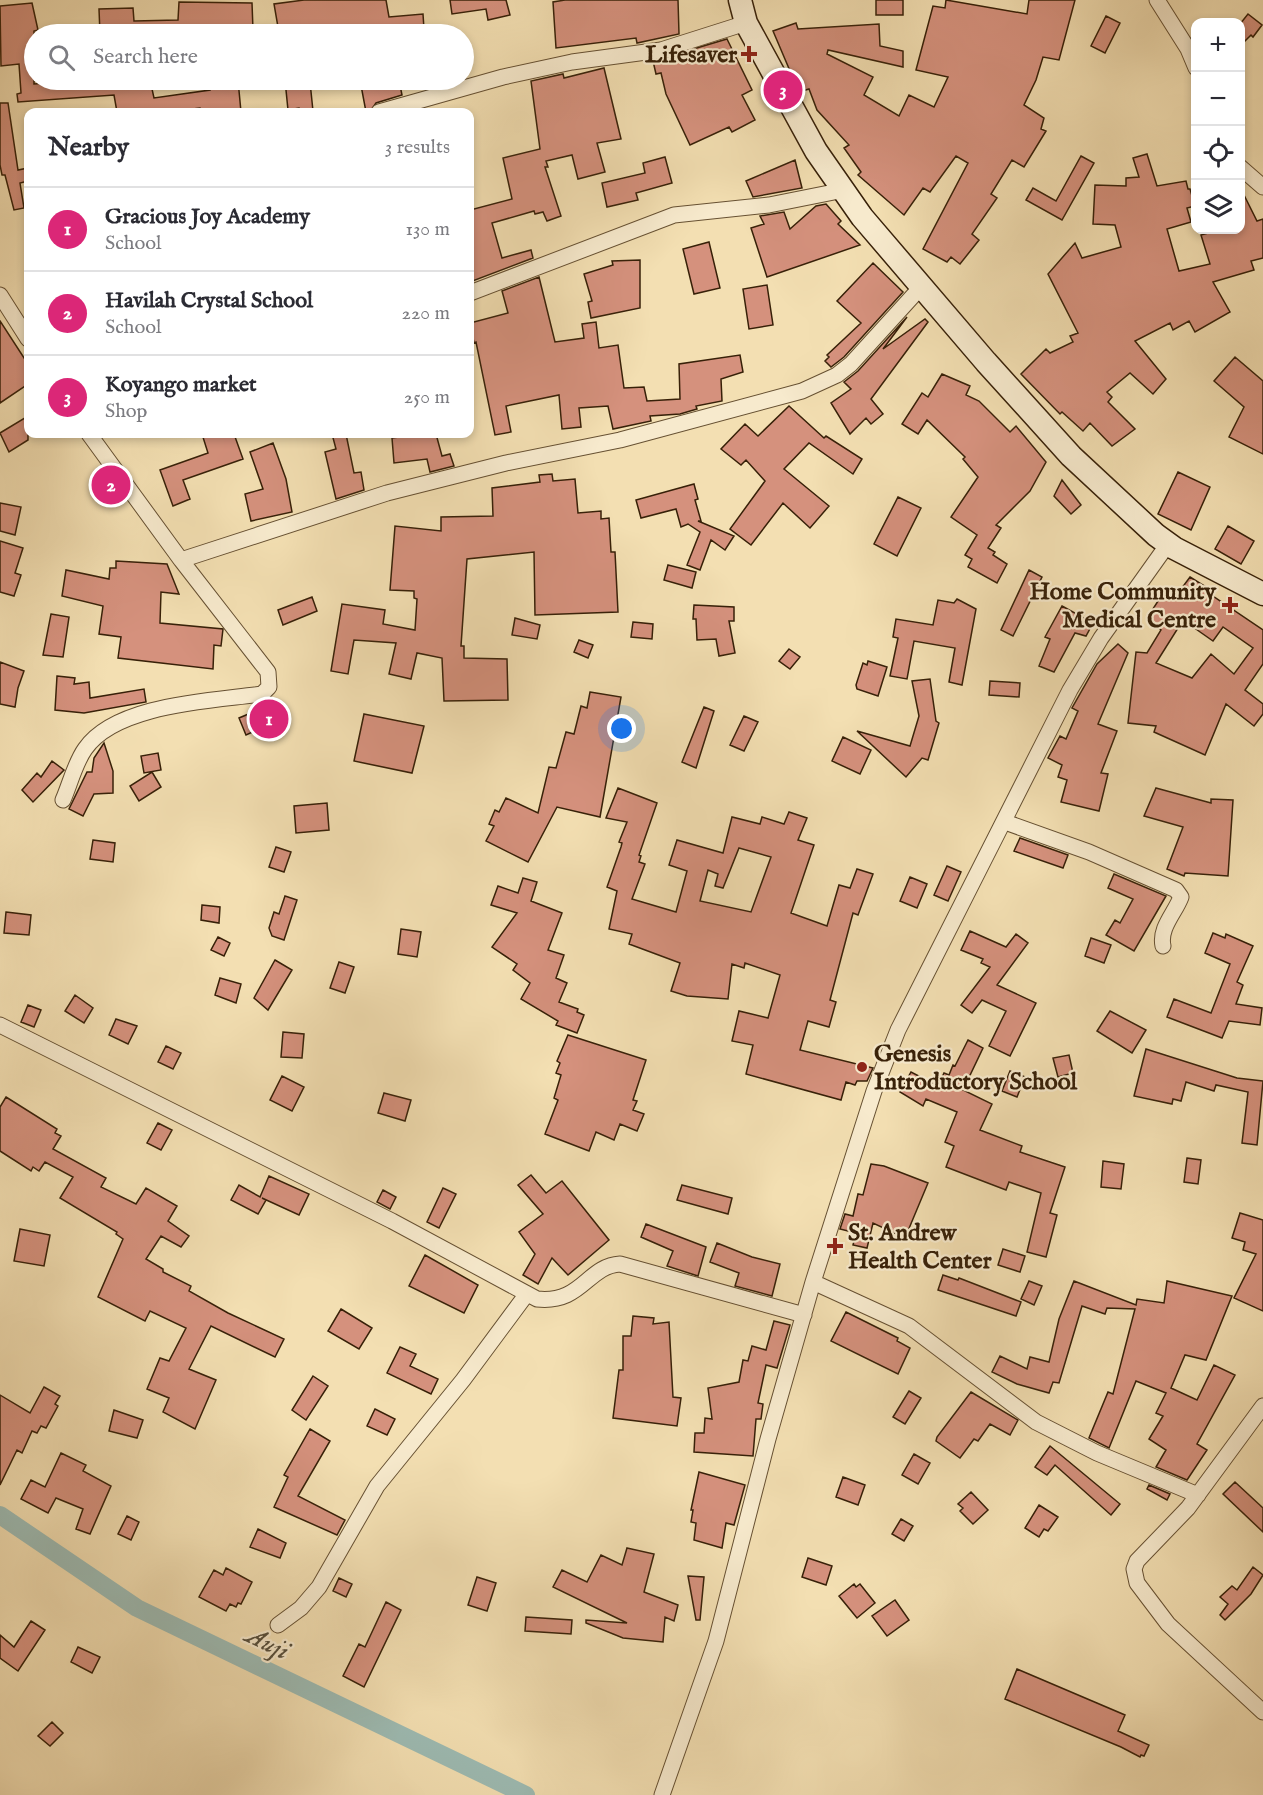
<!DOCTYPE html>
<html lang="en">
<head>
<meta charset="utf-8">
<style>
  body { margin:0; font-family:"IM FELL English",serif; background:#f2f2f3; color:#2b2b33 }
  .controls { position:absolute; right:18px; top:18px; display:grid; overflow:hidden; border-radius:12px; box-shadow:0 3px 9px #0003 }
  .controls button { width:54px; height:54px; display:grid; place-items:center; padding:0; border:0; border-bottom:2px solid #e1e1e2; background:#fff; color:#2b2b33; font:30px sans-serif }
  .you { position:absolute; left:622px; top:729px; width:21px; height:21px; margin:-15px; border:4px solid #fff; border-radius:50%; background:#1a73e8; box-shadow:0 0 0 9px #1a73e833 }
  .badge { display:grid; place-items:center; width:39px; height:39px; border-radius:50%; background:#db2777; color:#fff; font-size:20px; font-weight:700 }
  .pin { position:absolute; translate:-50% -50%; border:3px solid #fff; box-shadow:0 2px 6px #0006 }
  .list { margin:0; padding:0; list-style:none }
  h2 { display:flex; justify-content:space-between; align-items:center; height:78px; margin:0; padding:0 24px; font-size:26px }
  h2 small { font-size:20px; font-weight:400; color:#7c7c81 }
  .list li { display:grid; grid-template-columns:39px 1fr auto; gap:18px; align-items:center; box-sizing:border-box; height:84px; padding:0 24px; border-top:2px solid #e1e1e2 }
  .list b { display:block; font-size:22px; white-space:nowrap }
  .list p { margin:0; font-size:20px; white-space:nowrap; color:#7c7c81 }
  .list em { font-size:20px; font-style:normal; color:#7c7c81 }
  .icon { flex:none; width:33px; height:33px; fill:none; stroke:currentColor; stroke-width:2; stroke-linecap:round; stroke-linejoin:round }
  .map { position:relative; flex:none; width:1263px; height:1795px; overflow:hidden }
  .search { position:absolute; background:#fff; box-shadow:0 3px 9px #0003; left:24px; top:24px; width:450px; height:66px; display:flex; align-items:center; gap:15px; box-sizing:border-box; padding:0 21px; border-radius:33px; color:#7c7c81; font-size:22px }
  .panel { position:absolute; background:#fff; box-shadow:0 3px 9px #0003; left:24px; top:108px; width:450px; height:330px; border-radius:12px }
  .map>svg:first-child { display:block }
</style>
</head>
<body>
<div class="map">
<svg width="1263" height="1795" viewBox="0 0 1263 1795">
  <rect width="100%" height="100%" fill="#f3dfb2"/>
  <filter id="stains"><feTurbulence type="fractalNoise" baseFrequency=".00333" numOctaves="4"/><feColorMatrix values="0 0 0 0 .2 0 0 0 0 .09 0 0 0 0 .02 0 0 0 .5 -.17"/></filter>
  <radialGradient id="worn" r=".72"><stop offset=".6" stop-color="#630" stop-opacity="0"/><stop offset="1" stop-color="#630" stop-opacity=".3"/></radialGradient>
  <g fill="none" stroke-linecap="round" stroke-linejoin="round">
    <path stroke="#9dbbb3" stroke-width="18" d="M0 1515 137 1608 526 1795"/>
  </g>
  <path fill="#d5917d" stroke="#372008" stroke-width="1.5" fill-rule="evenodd" d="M304 0H386L389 17 423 14 424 29 418 30V34H373L372 25 311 34H301V30L279 33 274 4Z
    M450 0H506L510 15 488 20 486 9 452 14Z
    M565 0H678L679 34 637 43 636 38 556 48 553 2Z
    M876 0H903V15H876Z
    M946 0 1027 14 1029 0H1075L1059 60 1043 57 1036 80 1024 105 1044 118 1041 129 1046 131 1024 167 1012 160 991 194 997 198 972 234 979 240 960 264 951 257 947 262 923 249 968 163 956 156 930 192 923 188 904 215 858 175 861 172 844 148 849 145 817 110 809 89 799 92 773 31 796 23 798 29 879 24 880 46 903 51V67L828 50 827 54 873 77 864 95 899 116 909 95 934 107 948 77 916 70 933 6 945 8Z
    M179 2 252 3 253 30 192 32V34H100L99 9 133 8 134 21 178 20Z
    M32 3 38 30 34 31V84L48 83V87L81 80H150L154 98 210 90 208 80H238L241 112H201L200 108 167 112H117L114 95 18 102 17 94 21 93 19 64 1 66 0 6Z
    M1248 14 1262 25 1253 37 1251 35 1240 46V24Z
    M1106 16 1120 23 1105 53 1091 46Z
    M727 39 752 90 742 95 755 120 732 132 729 127 690 145 666 94 661 73 656 74 653 61Z
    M604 68 621 139 597 143 605 172 578 179 572 155 546 161 548 167H545L561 216 547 221 543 212 535 214 534 211 492 223 502 258 531 250 533 258 470 282V210L512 199 503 158 540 149 531 81 563 74 564 78Z
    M285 80H306L310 82 313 111 300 112 299 108 288 110Z
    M360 80H399L402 95 376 103 370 112H366Z
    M0 103H8L18 170 28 168V181L20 183 24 208 14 210 5 175H2L0 165Z
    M1147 154 1157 186 1186 181 1188 189H1190L1195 206 1187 208 1191 222 1167 229 1179 271 1210 264 1201 235 1219 230H1240V187L1257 221 1263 219V258L1251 261 1254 270 1213 282 1230 312 1195 332 1189 321 1173 330 1170 323 1135 341 1166 379 1153 394 1130 373 1107 392 1112 397 1108 402 1135 429 1112 446 1090 423 1083 431 1062 412 1060 414 1021 374 1046 349 1050 353 1073 342 1070 336 1078 333 1048 274 1075 243 1082 258 1121 247 1115 225 1093 224 1095 185 1126 186V178L1139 177 1133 158Z
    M1081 156 1094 163 1062 220 1026 200 1033 188 1056 201Z
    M665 157 672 183 636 193 638 200 607 207 602 183 645 173 643 163Z
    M795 160 802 188 753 197 746 181Z
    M826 204 841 221 838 224 860 245 767 277 751 228 764 224 760 216 784 212 790 229 816 206Z
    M709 242 720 288 694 294 683 249Z
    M640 260V308L591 318 588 302 592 301 584 274 613 265 612 261Z
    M873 263 903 292 844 357 831 367 825 361 829 357 827 355 861 323 837 301Z
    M539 277 555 342 584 338 582 324 596 322 599 348 618 345 624 388 644 387 647 401 680 399 679 364 740 355 743 372 721 379 722 401 696 406 697 409 680 414 650 416 651 421 613 429 608 406 579 408 581 427 562 429 559 395 506 406 511 432 495 435 476 342 474 343 470 323 508 313 502 291Z
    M767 285 773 325 749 329 743 289Z
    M907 317 883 349 925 319 928 322 871 399 883 414 871 424 866 418 850 434 831 403 851 389 844 382 858 371Z
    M0 321 28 364V384L0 403Z
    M1235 357 1263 381V454L1229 437 1244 407 1214 381Z
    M942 374 970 386 966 395 979 401 1010 432 1016 426 1046 462 1030 491 996 525 1001 528 988 548 995 552 993 555 1007 564 997 583 968 567 972 559 965 555 977 535 951 517 978 477 963 459 965 457 927 420 918 434 902 424 922 393 928 397Z
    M789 406 824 438 826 436 862 459 853 474 809 443 784 469 829 506 810 528 783 503 751 545 730 529 765 481 746 460 741 465 721 449 745 424 758 436Z
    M28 416V440L9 452 0 433Z
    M202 434H234L243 459 183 480 190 499 173 506 160 470 208 453Z
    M332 434H346L354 473 361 472 364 490 336 499 325 452 336 449Z
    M420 434H436L442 456 450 454 454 466 430 472 427 459 394 463 392 438Z
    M273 443 286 479 292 512 251 521 245 494 263 489 250 452Z
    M1178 472 1210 487 1191 530 1158 514Z
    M552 474 553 481 575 479 578 513 601 511V519L609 518 611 552H615L618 612 535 615 534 552 467 559 461 646H464V658L507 659 508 700 444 701 442 658 417 653 411 679 389 674 396 643 354 640 348 674 331 671 342 604 385 610 383 624 415 630 417 599 414 598V591L390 590 395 526 441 531V517L493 516 492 488 540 482 539 475Z
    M1062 480 1081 505 1071 514 1054 496Z
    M694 484 698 499 695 500 701 521H698L734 536 725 550 711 540 700 570 687 565 700 532 688 524 681 527 676 509 641 518 636 500Z
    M898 497 921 508 897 556 874 544Z
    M0 503 21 507 15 535 0 531Z
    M1228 526 1254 541 1241 564 1215 549Z
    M0 541 23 548 15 573 21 575 14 596 0 592Z
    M116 561 167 564 179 594 161 592 160 623 223 629 221 646 214 645 213 669 118 658 121 637 99 634 103 606 62 596 66 570 109 579 110 568H116Z
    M668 565 696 572 692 588 664 580Z
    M1029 570 1042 577 1013 636 1001 630Z
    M1190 577 1206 587 1204 590 1263 630V664L1245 690 1263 704V714L1254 726 1226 704 1205 755 1154 732 1156 726 1128 723 1136 652 1147 653 1161 630 1147 618 1160 598 1164 594 1173 600ZM1183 620 1213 641 1223 627 1253 648 1234 674 1211 654 1192 678 1156 663Z
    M312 597 317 611 283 625 278 610Z
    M957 599 976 609 962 685 949 682 955 648 914 641 907 679 890 676 898 638 893 637 896 619 933 625 938 600 954 603Z
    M694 605 734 607V621H729L735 653 719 656 716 639 697 640 696 619H693Z
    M1062 606 1093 623 1086 636 1075 633 1054 672 1039 666 1050 639 1045 637Z
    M51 614 69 617 63 657 43 655Z
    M515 618 540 625 537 639 512 635Z
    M633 622 653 624 652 639 631 637Z
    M579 640 593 645 588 658 574 652Z
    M1118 644 1128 653 1098 724 1117 731 1101 773 1108 774 1099 811 1061 802 1067 780 1058 777 1062 765 1048 758 1060 736 1066 739 1078 711 1072 708 1097 664Z
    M789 649 800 657 790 669 779 661Z
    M868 661 887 667 878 696 857 689 856 685 863 663 867 665Z
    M0 662 24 671 18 688 15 707 0 704Z
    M57 676 75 678 74 684 89 682 90 698 144 689 146 702 84 713 55 710Z
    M930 679 936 721 939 723 928 760 922 758 906 777 857 731 910 746 919 716 912 681Z
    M990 681 1020 683 1019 697 989 695Z
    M590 692 621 697 600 817 557 807 528 862 486 841 494 826 489 824 495 810 499 812 506 798 538 813 549 767 556 768 566 732 574 734 581 706 587 708Z
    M270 705 277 721 246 735 239 718Z
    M704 707 714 711 696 768 682 762Z
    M364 714 424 726 412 773 354 761Z
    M744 716 758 722 744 751 730 745Z
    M843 737 871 750 860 774 832 761Z
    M104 743 113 771V793L94 794 83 816 69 809 87 772H92L94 758Z
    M158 753 161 770 144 773 141 756Z
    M52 761 64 770 33 802 22 790 37 773 41 777Z
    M152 772 161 787 139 801 130 786Z
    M618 788 657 803 639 855 641 856 639 862 645 864 632 899 676 912 687 871 669 865 677 840 723 853 732 817 760 824 762 817 784 824 789 812 807 818 798 840 814 845 791 913 827 926 839 885 850 888 857 869 873 874 858 915 853 913 830 1000 836 1002 829 1027 808 1021 800 1050 873 1068 867 1081H857L855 1085 846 1082 841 1100 746 1074 753 1045 732 1041 739 1011 768 1018 780 975 745 963 744 968 732 964 728 999 687 996 671 991 680 963 629 944 632 934 609 929 617 891 607 887 621 847 622 843 619 842 627 822 606 818ZM739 848 771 857 751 912 700 901 708 870 718 874 715 886 723 888Z
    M1156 788 1211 803V799L1233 800 1228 876 1185 873 1184 876 1167 869 1183 827 1144 816Z
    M327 803 329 830 296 833 294 806Z
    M1020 838 1068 855 1063 868 1014 851Z
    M93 840 115 843 113 862 90 859Z
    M276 847 291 852 284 872 269 867Z
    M947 866 961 872 948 901 934 895Z
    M1114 874 1166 896 1134 951 1106 935 1115 920 1120 923 1133 899 1108 888Z
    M910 877 927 884 917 908 900 901Z
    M523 878 537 882 531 901 562 913 548 950 564 955 556 978 567 983 559 1002 578 1009 577 1012 584 1015 577 1033 556 1025 558 1021 521 999 530 983 513 970 517 964 492 947 517 913 491 905 498 886 518 893Z
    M285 896 297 900 284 940 272 936 269 928 274 912 279 914Z
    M202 905 220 907 219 923 201 920Z
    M6 912 31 915 29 935 4 933Z
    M401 929 421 932 417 957 398 954Z
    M970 931 1006 947 1016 934 1028 943 997 985 1036 1003 1010 1056 989 1046 1006 1011 982 1000 972 1013 961 1005 990 967 981 963 983 959 961 950Z
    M1213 933 1225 938 1226 934 1253 946 1237 982 1243 985 1236 1004 1262 1008 1260 1025 1229 1021 1222 1038 1167 1017 1174 999 1211 1013 1230 964 1205 953Z
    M218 937 230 943 224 956 211 950Z
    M1091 938 1111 945 1104 963 1085 956Z
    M275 960 292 970 268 1010 254 998Z
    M339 962 354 967 345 993 330 988Z
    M220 978 241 984 236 1003 215 995Z
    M75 995 93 1008 84 1023 65 1011Z
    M28 1005 41 1010 34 1027 21 1022Z
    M1110 1011 1146 1030 1132 1053 1097 1031Z
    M116 1019 137 1026 128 1044 109 1035Z
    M283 1032 304 1034 302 1058 281 1057Z
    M568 1035 646 1060 633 1100 637 1101 633 1110 644 1114 637 1131 620 1124 614 1140 596 1132 589 1151 545 1134 558 1100 554 1098 561 1075 556 1073 560 1063 557 1061Z
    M968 1040 983 1048 963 1090 992 1104 980 1130 1022 1146 1020 1152 1065 1167 1050 1213 1057 1215 1046 1257 1027 1252 1041 1193 1009 1182 1006 1190 946 1167 954 1146 945 1142 957 1112 926 1099 923 1106 900 1092 911 1072 938 1086 944 1073 949 1075 953 1065 955 1066Z
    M166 1046 181 1053 173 1069 158 1062Z
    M1146 1049 1237 1078 1263 1081 1257 1145 1242 1143 1248 1092 1216 1085 1214 1091 1186 1082 1181 1101 1173 1099 1172 1104 1134 1096Z
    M1069 1055 1073 1073 1058 1077 1053 1058Z
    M1010 1071 1025 1077 1017 1097 1002 1091Z
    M282 1076 304 1087 292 1111 270 1100Z
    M384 1093 411 1100 405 1121 378 1113Z
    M6 1097 57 1129 55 1133 61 1136 53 1149 106 1178 101 1187 136 1204 146 1188 177 1206 168 1221 189 1236 181 1247 161 1236 146 1259 163 1269V1272L191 1286 189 1291 228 1313 284 1339 275 1357 211 1326 189 1369 216 1380 195 1429 163 1412 169 1398 147 1389 160 1358 169 1361 186 1328 150 1311 145 1321 98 1297 123 1239 116 1234 117 1232 60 1198 73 1177 45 1162 39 1171 33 1167 31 1171 0 1151V1107Z
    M158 1123 172 1130 161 1150 147 1143Z
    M1187 1158 1201 1160 1198 1184 1184 1182Z
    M1103 1161 1124 1164 1121 1189 1101 1187Z
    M871 1164 884 1166 928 1183 905 1238 873 1223 867 1248 853 1245 856 1233 840 1229 845 1214 853 1216 858 1194 863 1195Z
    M531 1175 546 1193 562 1181 609 1240 568 1275 552 1258 538 1284 523 1275 535 1254 519 1232 543 1214 518 1185Z
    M269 1176 309 1194 299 1215 262 1198 266 1200 258 1214 231 1200 239 1185 260 1197Z
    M682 1185 732 1198 728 1214 677 1200Z
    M443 1188 456 1194 439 1228 427 1222Z
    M383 1190 396 1197 390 1209 377 1202Z
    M1240 1213 1263 1220V1311L1234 1298 1256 1254 1243 1250 1245 1242 1232 1238Z
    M646 1224 706 1247 698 1276 667 1266 673 1251 641 1237Z
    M20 1229 50 1235 44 1266 14 1261Z
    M717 1243 752 1257 780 1264 772 1296 735 1286 739 1273 710 1262Z
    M1003 1249 1025 1256 1020 1272 998 1265Z
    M425 1255 478 1285 464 1313 409 1286Z
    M943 1275 958 1280 959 1278 1021 1302 1016 1316 938 1290Z
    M1029 1281 1042 1286 1034 1305 1021 1299Z
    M1074 1281 1136 1305 1137 1299 1164 1303 1167 1281 1232 1296 1206 1360 1185 1355 1171 1388 1197 1400 1214 1365 1235 1375 1197 1444 1207 1450 1187 1480 1156 1467 1166 1450 1149 1439 1163 1416 1156 1413 1166 1393 1136 1381 1109 1448 1089 1438 1108 1392 1113 1394 1135 1309 1107 1308 1105 1314 1082 1306 1059 1383 1053 1382 1049 1393 1017 1384 992 1372 1000 1356 1027 1369 1030 1357 1049 1362 1059 1319Z
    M341 1309 372 1328 359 1349 328 1331Z
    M846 1312 898 1338 897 1341 910 1348 898 1374 831 1341Z
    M633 1316 654 1318 653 1324 669 1322 673 1397 681 1398 677 1426 613 1418 619 1370H623V1336H631Z
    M774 1321 790 1325 777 1368 766 1365 758 1403 763 1404 761 1419H756L753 1456 694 1452 695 1433H704L705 1418 712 1419 708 1388 739 1382 743 1360 748 1361 752 1346 766 1350Z
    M400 1347 416 1354 410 1366 438 1379 431 1394 387 1373Z
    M313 1376 328 1386 306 1420 292 1410Z
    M44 1387 60 1396 55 1404 58 1406 46 1428 41 1426 37 1433 32 1431 22 1453 17 1450 0 1485V1395L30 1413Z
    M909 1391 921 1398 905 1424 893 1417Z
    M971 1392 1018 1420 1010 1435 990 1424 978 1441 974 1439 960 1458 936 1441 937 1437Z
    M375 1409 395 1419 387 1435 367 1426Z
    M114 1410 143 1420 137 1438 109 1431Z
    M310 1429 330 1441 298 1496 345 1520 337 1535 274 1507 288 1477 284 1475Z
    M1050 1446 1120 1504 1111 1515 1055 1465 1047 1475 1035 1467Z
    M61 1453 86 1465 83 1471 111 1486 90 1534 76 1529 83 1509 56 1498 48 1513 21 1499 31 1480 45 1487Z
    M914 1454 930 1463 918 1484 902 1475Z
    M699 1472 745 1485 734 1525 726 1523 722 1548 694 1540 696 1523 691 1522 693 1510H691Z
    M843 1477 865 1485 858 1505 836 1497Z
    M1235 1482 1263 1508V1532L1223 1494Z
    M1149 1485 1170 1494 1167 1500 1147 1489Z
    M971 1492 988 1510 973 1524 960 1511 963 1508 958 1504Z
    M1039 1505 1058 1517 1048 1531 1044 1529 1039 1537 1025 1528Z
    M127 1516 139 1522 131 1540 118 1534Z
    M901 1519 913 1526 904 1541 892 1534Z
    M258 1529 286 1543 280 1558 250 1547Z
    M627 1548 654 1554 644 1592 678 1605 674 1621 665 1617 663 1642 623 1638 586 1623V1620L627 1623 553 1587 562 1570 587 1582 601 1555 622 1565Z
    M808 1558 832 1566 826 1585 802 1577Z
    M1253 1567 1263 1575 1251 1594 1225 1620 1220 1615 1228 1604 1220 1597 1232 1586 1237 1590Z
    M226 1568 252 1582 241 1604 238 1603 236 1607 230 1604 226 1611 199 1597 214 1570 223 1575Z
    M688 1576 704 1577 700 1620H696Z
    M477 1577 496 1583 487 1611 468 1605Z
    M339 1578 352 1584 346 1597 333 1591Z
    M854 1584 856 1587 860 1584 875 1603 857 1618 839 1596Z
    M895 1600 909 1620 887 1636 872 1616Z
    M386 1602 401 1610 364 1687 343 1676 359 1644 365 1647Z
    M526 1617 572 1620 571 1634 525 1631Z
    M31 1621 45 1630 18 1671 0 1658V1635L14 1647Z
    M78 1647 100 1657 92 1673 71 1662Z
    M1017 1669 1125 1715 1118 1731 1149 1745 1144 1756 1141 1755 1140 1757 1121 1747 1005 1699Z
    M52 1722 63 1733 50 1746 38 1736Z"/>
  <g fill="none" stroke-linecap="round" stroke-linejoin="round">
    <defs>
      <path id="street" d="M1157 0 1188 49 1196 68
        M379 112 503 77 572 62 661 50 746 23
        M1240 167 1263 187
        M470 293 674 215 769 205 844 190
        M0 295 28 339
        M89 434 181 560 387 493 506 463 620 440 802 391 837 375 851 364 921 287
        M63 800C70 784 75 763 85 749 116 704 212 701 262 694L269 687 268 672 181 560
        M1005 822 1089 852 1176 890 1181 897C1175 913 1159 928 1163 946
        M0 1025 392 1221 537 1299C582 1304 587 1266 620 1264L804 1315
        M813 1282 909 1326 1036 1422 1097 1453 1198 1495
        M1263 1406 1188 1508 1137 1561 1134 1569 1137 1583 1168 1624 1263 1712
        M278 1625 301 1608 319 1587 377 1486 463 1380 526 1295
        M662 1795 716 1641 768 1439 813 1282 874 1091 898 1030 1070 690 1101 638 1168 544"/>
      <path id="secondary" d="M740 0 746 23 816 151 862 217 986 362 1071 456 1156 535 1174 548 1263 594"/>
    </defs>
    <use href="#street" stroke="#665032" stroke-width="17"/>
    <use href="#secondary" stroke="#372008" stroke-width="25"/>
    <use href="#street" stroke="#f7eacd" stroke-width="15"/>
    <use href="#secondary" stroke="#f7eacd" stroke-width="22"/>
  </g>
  <g fill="#8f2418" stroke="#f7eacd" stroke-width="2">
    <path d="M746 45h6v6h6v6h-6v6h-6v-6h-6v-6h6z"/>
    <path d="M1227 596h6v6h6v6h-6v6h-6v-6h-6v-6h6z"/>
    <circle cx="862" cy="1067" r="6"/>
    <path d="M832 1237h6v6h6v6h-6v6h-6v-6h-6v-6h6z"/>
  </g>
  <g text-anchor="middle" stroke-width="4.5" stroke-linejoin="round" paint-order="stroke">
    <g font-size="24" font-weight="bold" fill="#372008" stroke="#f7eacd" text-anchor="end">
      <text x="737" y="62">Lifesaver</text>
      <text x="1216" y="599">Home Community<tspan x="1216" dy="28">Medical Centre</tspan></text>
      <text x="874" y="1061" text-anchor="start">Genesis<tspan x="874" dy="28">Introductory School</tspan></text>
      <text x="848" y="1240" text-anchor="start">St. Andrew<tspan x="848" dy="28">Health Center</tspan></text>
    </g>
    <g font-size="26" font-style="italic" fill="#564e3b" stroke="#f7eacd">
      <text transform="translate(268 1642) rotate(26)" y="9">Auji</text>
    </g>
  </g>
  <rect width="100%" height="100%" filter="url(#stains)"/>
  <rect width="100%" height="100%" fill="url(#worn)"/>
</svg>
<div class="controls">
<button>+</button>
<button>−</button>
<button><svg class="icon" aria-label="locate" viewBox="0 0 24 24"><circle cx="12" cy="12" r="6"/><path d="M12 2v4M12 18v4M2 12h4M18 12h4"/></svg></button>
<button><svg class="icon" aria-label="layers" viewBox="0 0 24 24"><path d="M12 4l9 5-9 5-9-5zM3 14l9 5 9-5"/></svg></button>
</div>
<div class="you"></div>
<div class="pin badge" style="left:269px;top:719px">1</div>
<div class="pin badge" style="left:111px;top:485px">2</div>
<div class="pin badge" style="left:783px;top:90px">3</div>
<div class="search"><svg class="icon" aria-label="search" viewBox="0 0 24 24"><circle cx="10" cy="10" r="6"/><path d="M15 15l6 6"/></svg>Search here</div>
<section class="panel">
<h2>Nearby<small>3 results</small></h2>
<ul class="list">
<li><span class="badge">1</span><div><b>Gracious Joy Academy</b><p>School</p></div><em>130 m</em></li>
<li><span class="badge">2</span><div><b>Havilah Crystal School</b><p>School</p></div><em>220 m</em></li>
<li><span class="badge">3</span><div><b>Koyango market</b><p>Shop</p></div><em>250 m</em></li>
</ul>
</section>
</div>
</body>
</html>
